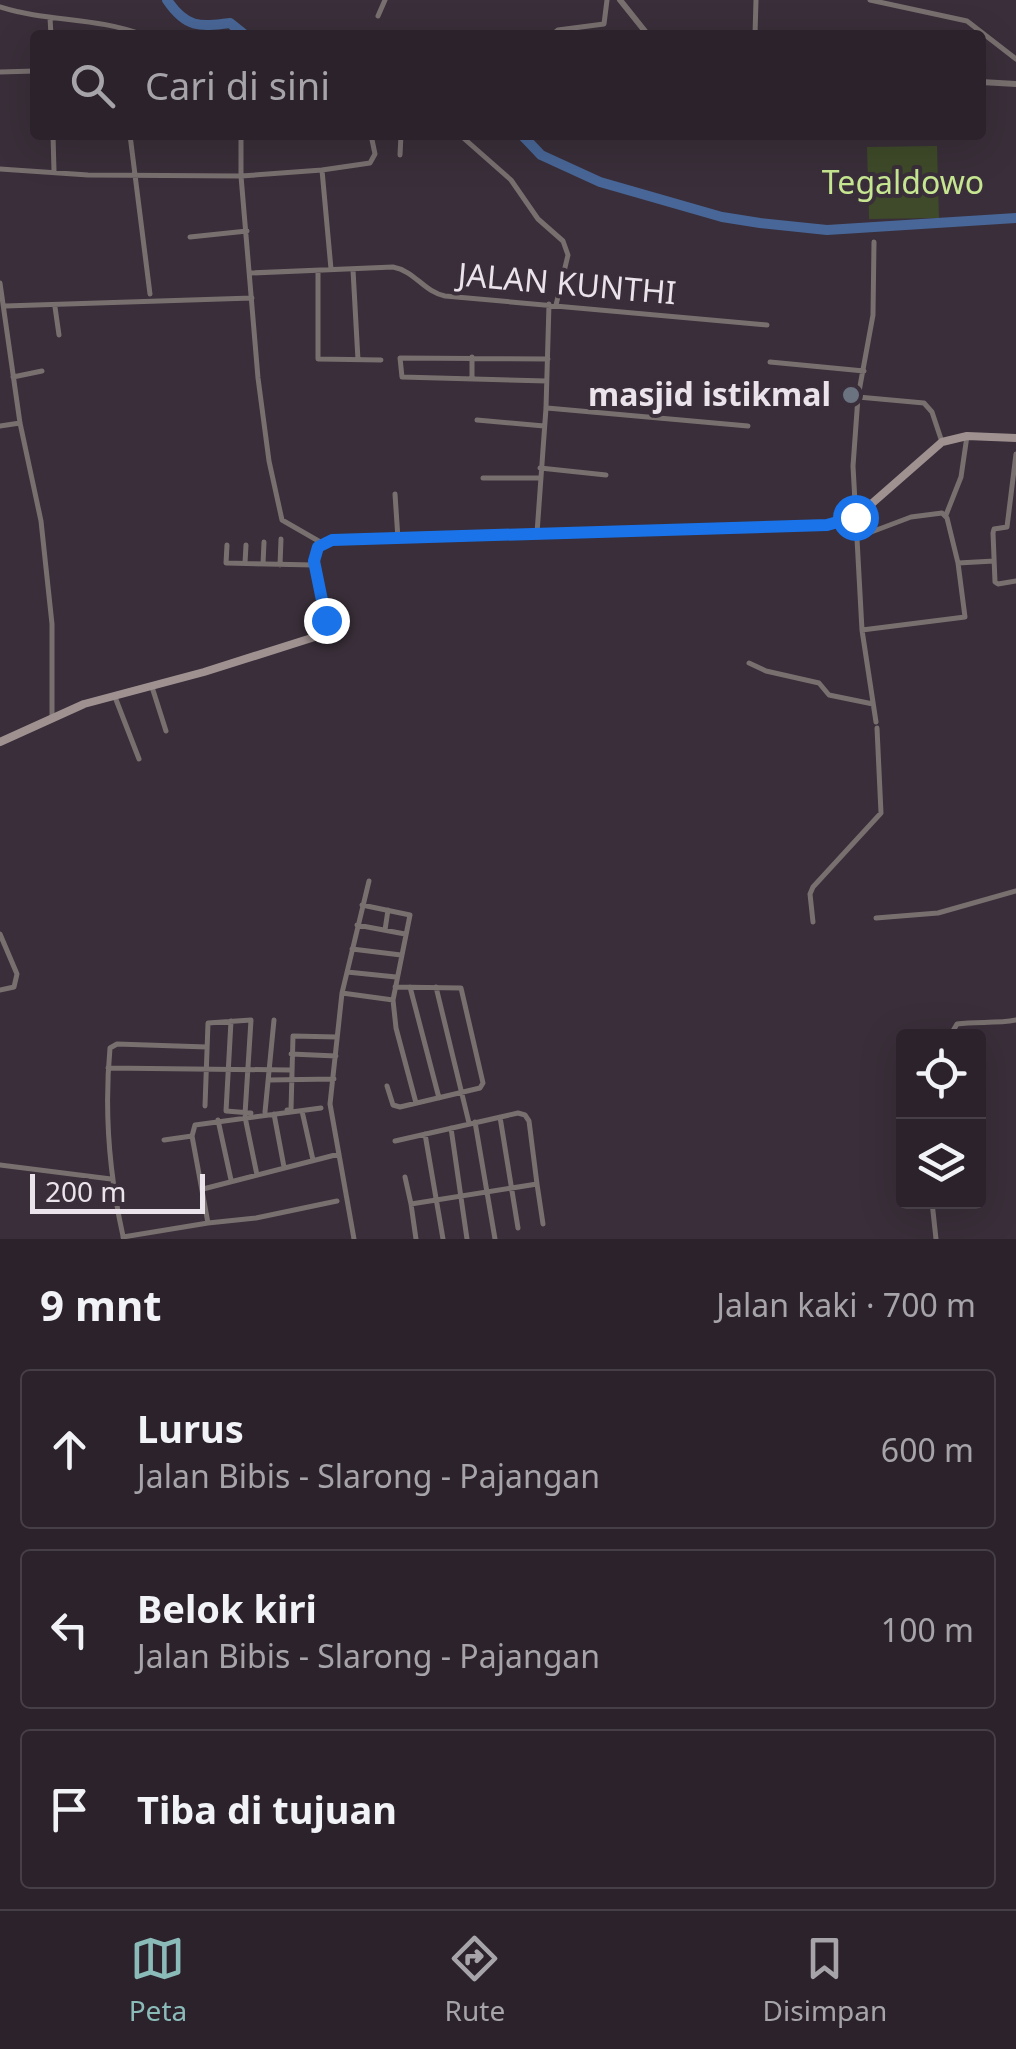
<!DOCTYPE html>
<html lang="id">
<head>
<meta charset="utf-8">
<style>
  body { margin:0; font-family:"Noto Sans",sans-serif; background:#372f37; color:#f1f3f6 }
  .controls { position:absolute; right:30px; bottom:30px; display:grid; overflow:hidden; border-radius:10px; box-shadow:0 10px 40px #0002 }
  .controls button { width:90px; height:90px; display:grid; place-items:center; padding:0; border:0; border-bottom:2px solid #473f47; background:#2b222b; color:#f1f3f6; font:50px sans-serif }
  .scale { position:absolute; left:30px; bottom:25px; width:175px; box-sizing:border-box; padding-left:10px; border:5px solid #ebe3eb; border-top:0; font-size:28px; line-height:35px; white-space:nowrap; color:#ebe3eb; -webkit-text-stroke:8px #392e39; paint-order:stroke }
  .stop { position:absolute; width:30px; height:30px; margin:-22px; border:8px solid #1a73e8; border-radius:50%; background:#fff }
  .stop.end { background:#1a73e8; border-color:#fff; box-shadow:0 2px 10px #0008 }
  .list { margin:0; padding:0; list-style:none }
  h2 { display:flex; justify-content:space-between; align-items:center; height:130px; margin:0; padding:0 40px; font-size:42px }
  h2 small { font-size:32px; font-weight:400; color:#a6a4a9 }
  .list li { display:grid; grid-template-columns:65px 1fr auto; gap:30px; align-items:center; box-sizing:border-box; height:160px; margin:0 20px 20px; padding:0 20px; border:2px solid #473f47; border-radius:10px }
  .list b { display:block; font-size:38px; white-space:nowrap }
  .list p { margin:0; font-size:32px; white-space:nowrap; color:#a6a4a9 }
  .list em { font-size:32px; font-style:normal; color:#a6a4a9 }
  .icon { flex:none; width:55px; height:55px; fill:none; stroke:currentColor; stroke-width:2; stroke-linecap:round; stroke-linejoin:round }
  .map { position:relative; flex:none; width:1016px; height:1239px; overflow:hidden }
  .search { position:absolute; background:#2b222b; box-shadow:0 10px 40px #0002; left:30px; right:30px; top:30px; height:110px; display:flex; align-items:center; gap:25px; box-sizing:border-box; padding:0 35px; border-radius:10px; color:#a6a4a9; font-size:38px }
  .sheet { height:670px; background:#2b222b }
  nav { display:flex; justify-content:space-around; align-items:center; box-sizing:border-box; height:140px; border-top:2px solid #473f47; background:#2b222b; font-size:28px; color:#a6a4a9 }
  nav a { display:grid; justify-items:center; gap:5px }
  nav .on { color:#8bbbb9 }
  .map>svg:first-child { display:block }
</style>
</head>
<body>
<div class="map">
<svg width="1016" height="1239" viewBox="0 0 1016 1239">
  <rect width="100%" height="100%" fill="#392e39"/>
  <path fill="#3e4a29" d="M937 146 939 218 869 219 867 147Z"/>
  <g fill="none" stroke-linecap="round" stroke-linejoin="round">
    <path stroke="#486697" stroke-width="10" d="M167 0C186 28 199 27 230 23L245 35
      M522 135 541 155 600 182 722 217 760 223 827 230 1016 218"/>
    <path stroke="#786f6f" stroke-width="5" d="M870 0 967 21 1016 59
      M0 7C47 22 97 17 143 35
      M378 16 385 0
      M50 18 51 35
      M552 35 558 30 604 24 607 0
      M755 35 756 0
      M0 72 35 71
      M53 135 54 171
      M130 135 150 294
      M241 135V176L258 378 269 461 282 520 322 543
      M460 135 511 180 538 219 563 241 568 255 556 305
      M669 135H671
      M400 155 401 135
      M0 169 88 175 241 176 322 170 331 269
      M322 170 370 163 375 154 371 135
      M190 237 247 231
      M874 242 873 315 858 397 853 466 862 630 876 722
      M353 270 358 360
      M318 271V359L381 360
      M251 273 393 267C415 271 424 292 445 296L767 325
      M0 283 20 423 41 521 52 624V717
      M5 306 252 298
      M55 307 59 335
      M770 362 864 371
      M13 377 42 371
      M472 379V357
      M547 381 402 377 400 358 548 359
      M858 397 924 403 932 412 942 442
      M547 408 748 426
      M477 420 544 426
      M0 426 20 423
      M1016 454 1007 527 994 529 993 533 995 582 998 584 1016 581
      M540 468 606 475
      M483 478H540
      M395 494 398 539
      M946 515 961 477 967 436
      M537 533 546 408 549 304
      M858 537 911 517 942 513 947 518 958 563 994 561
      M227 545 226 563 314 565
      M245 563 246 545
      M263 564 264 542
      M280 565 281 539
      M862 630 965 617 958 563
      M749 663 766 671 819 683 829 695 873 704
      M152 687 166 731
      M115 697 139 759
      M362 905 410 915 393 1000 396 1028 416 1103
      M876 918 938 913 1016 891
      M813 922 810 894 813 887 881 813 877 728
      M357 925 405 934
      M385 930 388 910
      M0 934 17 974 14 987 0 990
      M352 949 401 955
      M347 972 396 977
      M410 987 439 1098
      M436 987 469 1123
      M342 993 393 1000
      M231 1021 226 1111 251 1113
      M950 1036 957 1024C976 1021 996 1024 1016 1020
      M291 1054 336 1056
      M108 1068 290 1070
      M269 1080 334 1079
      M387 1086 393 1105 400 1107 480 1088 483 1083 461 988 395 987
      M205 1106 208 1023 251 1020 245 1114
      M287 1110H291L293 1036 337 1037
      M302 1111 313 1160
      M265 1112 274 1020
      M274 1114 284 1167
      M245 1117 257 1175
      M500 1117 518 1228
      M218 1120 231 1180
      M475 1122 495 1239
      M451 1128 467 1239
      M425 1134 443 1239
      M164 1140 192 1136
      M395 1141 518 1113 525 1115 529 1121 537 1184 411 1204 416 1239
      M0 1165 111 1179
      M405 1177 411 1204
      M537 1184 543 1224
      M203 1189 339 1154
      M932 1202 936 1239
      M208 1223 256 1218 337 1201
      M123 1236C109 1173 104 1112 110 1048L117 1044 207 1047
      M123 1237 208 1223 192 1136 195 1125 321 1108
      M354 1239 330 1104 342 993 369 881"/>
    <path stroke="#786f6f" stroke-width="6" d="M620 0 648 35
      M981 82 1016 84"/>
    <path stroke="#a09191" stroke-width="8" d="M0 742 84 704 204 672 321 635 326 629V620L313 561 317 547 327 541 835 524 861 513 942 442 967 436 1016 438"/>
  </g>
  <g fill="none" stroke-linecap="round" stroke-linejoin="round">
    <path stroke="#1a73e8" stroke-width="12" d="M326 620 314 561 318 547 332 540 827 525 855 517"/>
  </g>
  <circle fill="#6b7280" stroke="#392e39" stroke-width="4" cx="851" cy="395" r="10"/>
  <g text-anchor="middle" stroke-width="8" stroke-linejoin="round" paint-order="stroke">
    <g font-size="32" fill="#c6e691" stroke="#392e39">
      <text x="903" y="194">Tegaldowo</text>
    </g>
    <g font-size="32" fill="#ebe3eb" stroke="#392e39">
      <text transform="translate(567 284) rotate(5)" y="11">JALAN KUNTHI</text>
    </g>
    <g font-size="32" font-weight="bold" fill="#ebe3eb" stroke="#392e39" text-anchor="end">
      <text x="831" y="406">masjid istikmal</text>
    </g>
  </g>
</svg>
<div class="controls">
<button><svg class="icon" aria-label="locate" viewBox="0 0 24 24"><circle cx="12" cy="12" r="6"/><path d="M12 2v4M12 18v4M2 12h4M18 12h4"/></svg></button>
<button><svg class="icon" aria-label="layers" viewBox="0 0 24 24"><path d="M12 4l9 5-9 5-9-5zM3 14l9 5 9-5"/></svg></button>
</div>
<div class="scale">200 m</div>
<div class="stop" style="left:855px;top:517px"></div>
<div class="stop end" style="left:326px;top:620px"></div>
<div class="search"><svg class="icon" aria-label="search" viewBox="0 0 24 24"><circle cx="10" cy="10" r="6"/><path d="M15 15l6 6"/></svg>Cari di sini</div>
</div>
<section class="sheet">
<h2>9 mnt<small>Jalan kaki · 700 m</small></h2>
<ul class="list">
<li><svg class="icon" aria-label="ahead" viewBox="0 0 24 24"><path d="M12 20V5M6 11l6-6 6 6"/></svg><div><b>Lurus</b><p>Jalan Bibis - Slarong - Pajangan</p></div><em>600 m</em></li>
<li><svg class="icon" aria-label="left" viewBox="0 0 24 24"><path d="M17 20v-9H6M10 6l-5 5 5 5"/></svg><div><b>Belok kiri</b><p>Jalan Bibis - Slarong - Pajangan</p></div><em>100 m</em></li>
<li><svg class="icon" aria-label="arrive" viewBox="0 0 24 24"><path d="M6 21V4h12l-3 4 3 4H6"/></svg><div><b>Tiba di tujuan</b></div></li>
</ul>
</section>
<nav>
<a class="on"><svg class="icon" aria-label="map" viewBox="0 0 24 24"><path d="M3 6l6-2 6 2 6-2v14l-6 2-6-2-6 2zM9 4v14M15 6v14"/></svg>Peta</a>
<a><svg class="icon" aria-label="directions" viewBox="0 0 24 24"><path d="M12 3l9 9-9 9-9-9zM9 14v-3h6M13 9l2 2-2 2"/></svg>Rute</a>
<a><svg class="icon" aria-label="saved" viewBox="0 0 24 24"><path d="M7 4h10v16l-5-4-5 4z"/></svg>Disimpan</a>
</nav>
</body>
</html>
